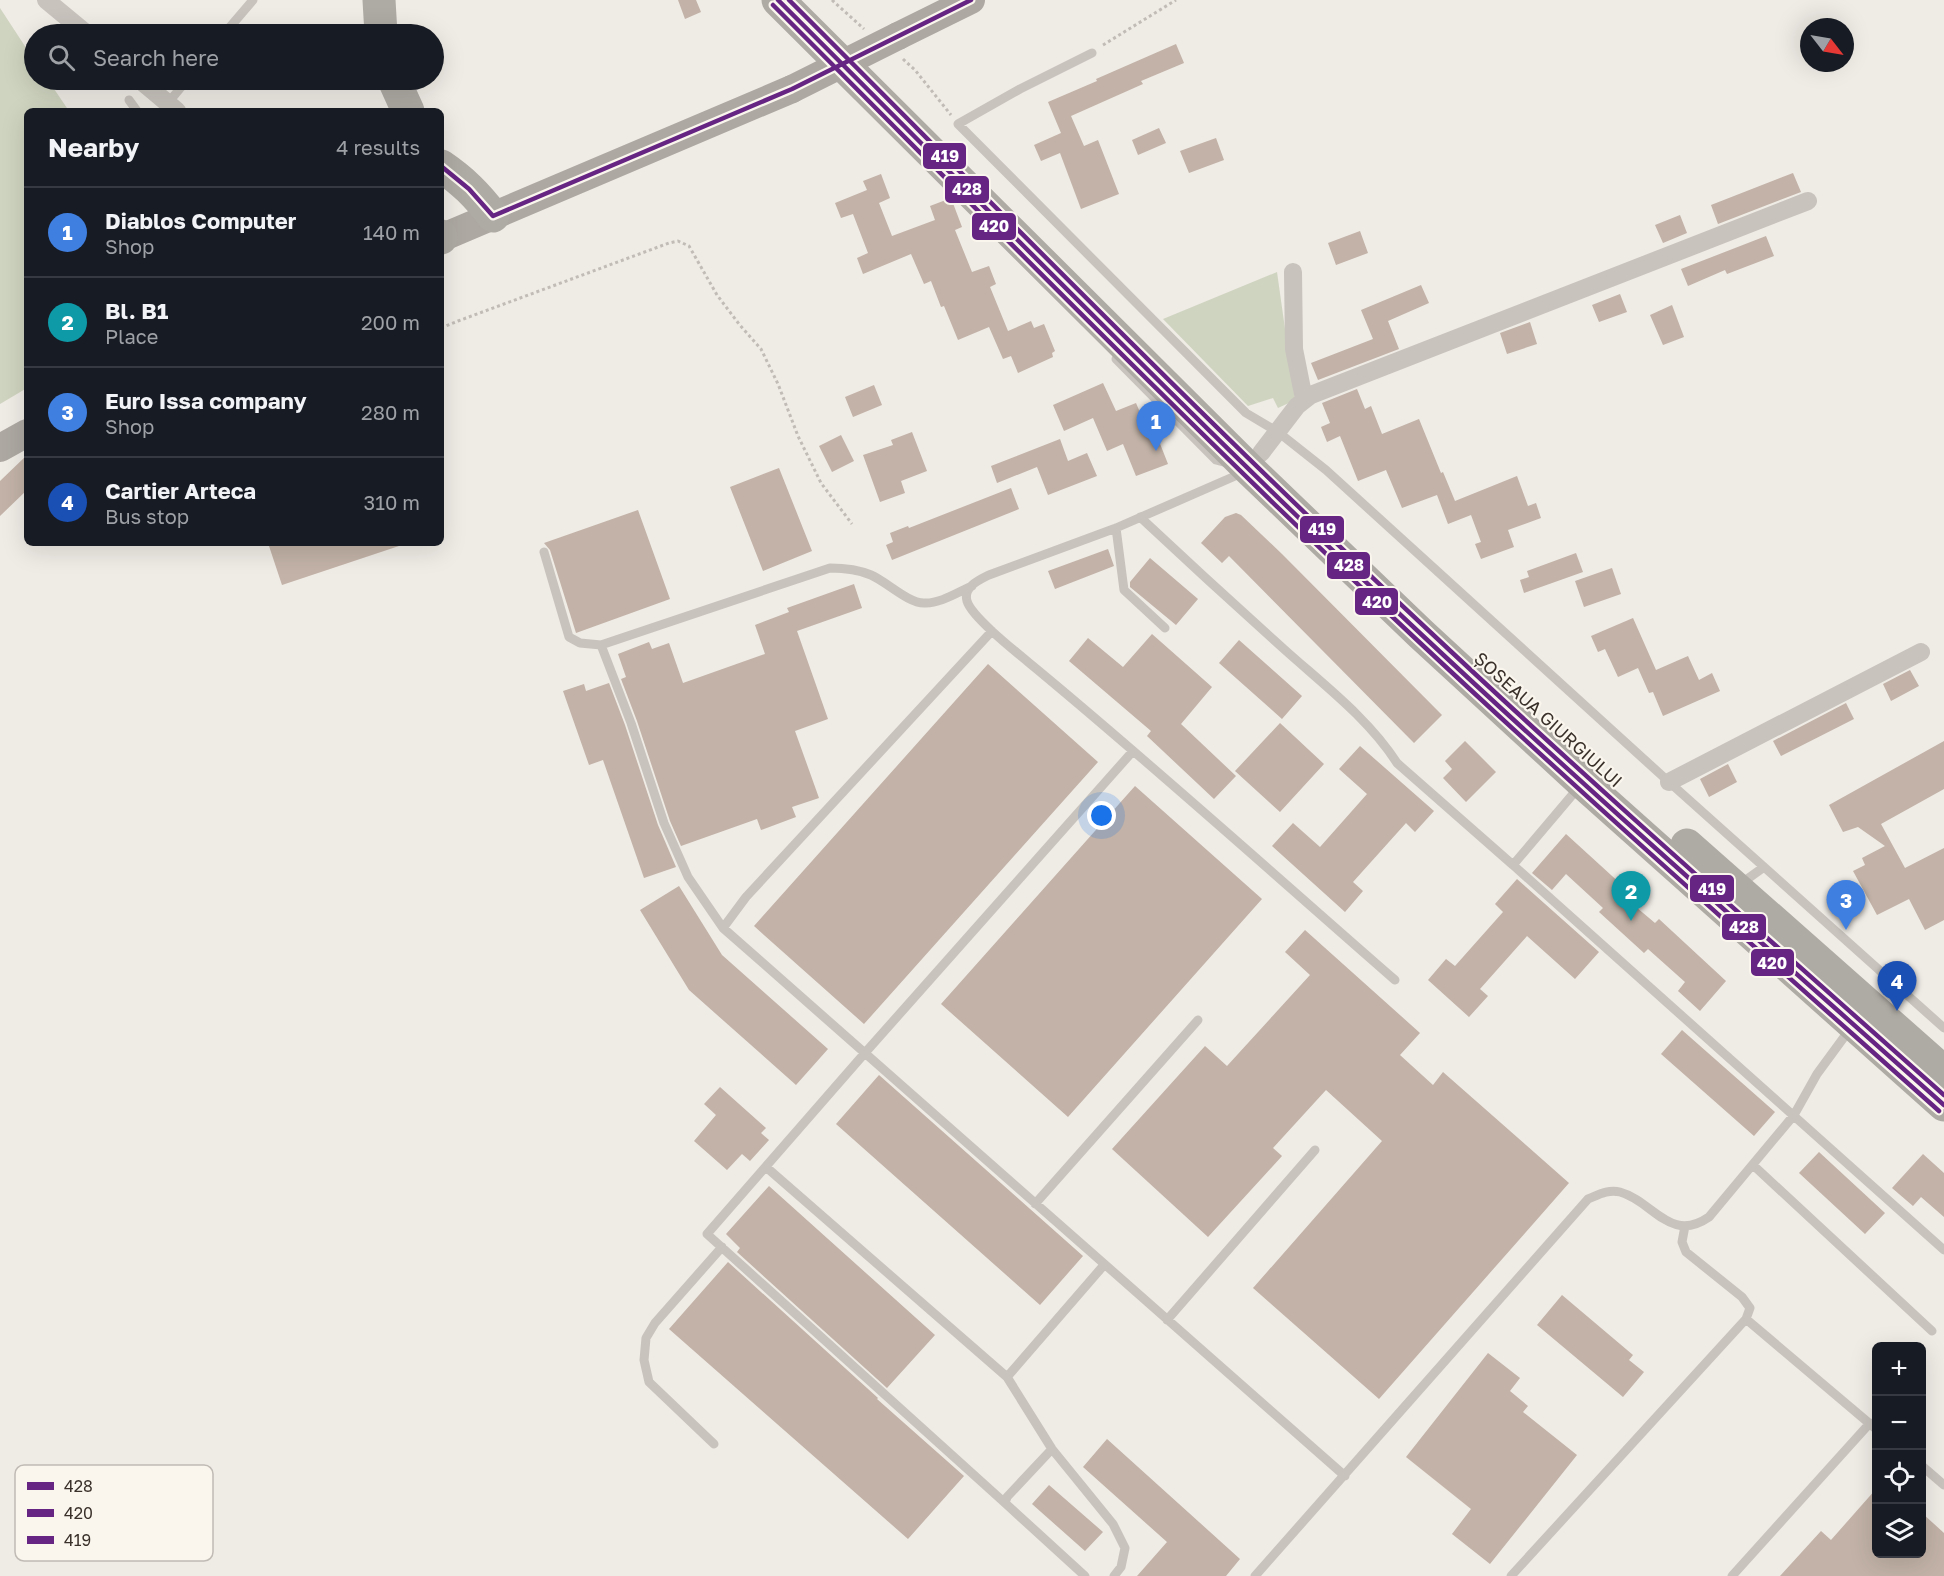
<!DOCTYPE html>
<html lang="en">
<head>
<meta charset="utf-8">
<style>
  body { margin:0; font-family:"Golos Text",sans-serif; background:#20242c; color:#f1f3f6 }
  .controls { position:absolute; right:18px; bottom:18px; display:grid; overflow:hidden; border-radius:9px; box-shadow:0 6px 24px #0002 }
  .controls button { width:54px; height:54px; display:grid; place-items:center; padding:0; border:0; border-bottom:2px solid #363941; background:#171b24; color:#f1f3f6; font:30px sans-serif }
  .compass { position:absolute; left:1800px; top:18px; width:54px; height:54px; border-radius:50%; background:#171b24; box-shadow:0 6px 24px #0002; rotate:121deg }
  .you { position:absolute; left:1102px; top:816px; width:21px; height:21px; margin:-15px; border:4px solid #fff; border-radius:50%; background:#1a73e8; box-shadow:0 0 0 9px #1a73e833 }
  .badge { display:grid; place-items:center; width:39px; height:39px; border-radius:50%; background:#1a73e8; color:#fff; font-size:20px; font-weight:700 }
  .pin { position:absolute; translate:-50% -50px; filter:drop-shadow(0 2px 3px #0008) }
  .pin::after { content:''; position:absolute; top:32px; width:21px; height:18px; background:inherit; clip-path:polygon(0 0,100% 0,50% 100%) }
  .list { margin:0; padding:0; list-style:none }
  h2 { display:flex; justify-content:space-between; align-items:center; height:78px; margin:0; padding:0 24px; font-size:26px }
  h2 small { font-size:20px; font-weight:400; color:#9ea1a6 }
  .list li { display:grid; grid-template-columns:39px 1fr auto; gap:18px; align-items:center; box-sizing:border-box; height:90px; padding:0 24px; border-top:2px solid #363941 }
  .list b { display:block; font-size:22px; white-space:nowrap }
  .list p { margin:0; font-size:20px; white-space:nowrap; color:#9ea1a6 }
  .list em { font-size:20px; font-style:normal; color:#9ea1a6 }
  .icon { flex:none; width:33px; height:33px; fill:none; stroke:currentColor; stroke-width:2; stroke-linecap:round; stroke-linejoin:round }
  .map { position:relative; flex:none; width:1944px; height:1576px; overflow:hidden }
  .search { position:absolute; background:#171b24; box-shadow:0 6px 24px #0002; left:24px; top:24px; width:420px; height:66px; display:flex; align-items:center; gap:15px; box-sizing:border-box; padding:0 21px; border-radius:33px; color:#9ea1a6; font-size:22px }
  .panel { position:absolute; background:#171b24; box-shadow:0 6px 24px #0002; left:24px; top:108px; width:420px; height:438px; border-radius:9px }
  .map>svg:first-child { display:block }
</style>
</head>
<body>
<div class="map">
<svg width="1944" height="1576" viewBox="0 0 1944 1576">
  <rect width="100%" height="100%" fill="#efebe5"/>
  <path fill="#cfd4c0" d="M0 8 34 60V80H48L69 111H27V388L0 404Z
    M1277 272 1295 400 1278 408 1273 398 1248 406 1163 319Z"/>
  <path fill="#c2b2a7" d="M678 0H696L701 12 685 19Z
    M1176 44 1184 63 1141 81 1143 84 1071 116 1084 146 1098 140 1119 194 1081 209 1060 153 1041 161 1034 145 1061 133 1048 102 1097 81 1096 79Z
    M1159 128 1166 143 1138 155 1132 140Z
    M1216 138 1224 160 1189 173 1180 151Z
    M1793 173 1801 192 1718 224 1711 205Z
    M881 174 890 198 879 203 892 236 935 220 930 206 951 198 962 227 955 230 972 272 989 266 996 284 990 287 1008 331 1031 321 1034 328 1044 324 1055 351 1052 353 1053 357 1018 373 1011 356 1003 359 989 327 958 340 944 306 941 307 931 281 924 284 911 254 863 274 857 258 868 253 853 214 841 218 835 203 867 190 863 181Z
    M1680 215 1687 233 1663 243 1655 225Z
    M1360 231 1368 253 1336 265 1328 243Z
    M1766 236 1774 256 1727 274 1725 270 1688 286 1681 269Z
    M1421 285 1429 303 1388 321 1399 349 1318 380 1311 363 1373 339 1361 310Z
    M1620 294 1627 312 1599 322 1592 305Z
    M1672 305 1684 337 1663 345 1650 315Z
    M1530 322 1537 344 1507 354 1500 333Z
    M1103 383 1116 411 1136 403 1151 438 1157 436 1168 464 1136 476 1123 444 1107 451 1093 418 1064 431 1053 405Z
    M874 385 882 405 853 417 845 397Z
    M1357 389 1365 409 1371 406 1382 434 1419 419 1441 473 1443 472 1455 501 1517 476 1528 506 1536 503 1541 518 1508 530 1514 547 1481 559 1475 544 1481 542 1471 515 1448 524 1437 495 1402 508 1386 470 1358 481 1340 436 1327 442 1321 427 1330 423 1322 403Z
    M912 432 927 471 901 481 905 493 880 502 863 455 893 445 891 440Z
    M841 435 854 461 832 472 819 446Z
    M1060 439 1068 461 1087 453 1097 476 1048 495 1037 467 997 483 991 466Z
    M27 455V490L0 516V481Z
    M779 468 812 551 763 571 730 487Z
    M1011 488 1019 509 892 560 886 545 893 542 890 533 908 526 909 528Z
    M638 510 670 599 576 633 550 550 544 543Z
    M1236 513 1241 515 1282 554 1442 715 1414 743 1229 556 1222 563 1201 543 1225 517Z
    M268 543H398L399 546 282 585Z
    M1108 549 1114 566 1055 589 1048 571Z
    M1576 553 1583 572 1524 593 1520 580 1529 577 1527 571Z
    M1150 558 1198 599 1176 625 1130 587V582Z
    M1612 568 1621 594 1584 607 1575 581Z
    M854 584 862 608 797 631 828 719 795 731 819 798 792 807 796 817 761 830 757 819 681 846 670 821 637 721 621 679 626 677 618 654 649 642 652 649 669 643 683 683 765 654 755 625 789 612 787 608Z
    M1633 618 1656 670 1688 656 1699 680 1712 673 1720 691 1663 716 1653 692 1649 693 1638 668 1618 677 1605 649 1598 652 1591 636Z
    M1152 634 1212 687 1181 724 1236 776 1214 799 1147 736 1151 731 1069 661 1088 638 1123 667Z
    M1239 640 1302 696 1282 719 1219 663Z
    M988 664 1098 762 864 1024 754 926Z
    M1910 670 1919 686 1891 701 1883 684Z
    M609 683 625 725 658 825 676 867 644 878 603 760 589 765 563 691 584 684 586 691Z
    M1846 703 1854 719 1781 756 1773 741Z
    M1280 723 1324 764 1280 812 1235 771Z
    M1465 741 1496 772 1466 802 1443 778 1452 769 1445 761Z
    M1944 741V789L1881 824 1905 868 1944 848V920L1925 930 1909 899 1877 915 1853 871 1865 865 1862 858 1885 846 1858 827 1843 832 1829 805Z
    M1360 746 1434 811 1415 832 1406 823 1353 882 1363 891 1345 912 1272 846 1293 823 1320 847 1367 794 1339 769Z
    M1728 764 1737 782 1709 797 1700 779Z
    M1135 786 1262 899 1068 1117 941 1004Z
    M1566 834 1634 896 1630 902 1655 923 1659 919 1726 981 1700 1011 1678 991 1685 982 1648 949 1644 953 1599 912 1603 908 1566 874 1552 890 1532 873Z
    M1517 879 1599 952 1575 979 1527 936 1480 989 1488 996 1469 1017 1428 980 1446 959 1455 966 1503 912 1495 904Z
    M679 886 722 955 828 1049 796 1085 689 990 640 910Z
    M1305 930 1420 1033 1400 1055 1433 1085 1443 1072 1569 1183 1379 1399 1253 1288 1382 1141 1326 1090 1273 1148 1282 1156 1208 1237 1112 1149 1205 1046 1227 1066 1310 975 1285 952Z
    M1682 1030 1775 1112 1754 1136 1661 1054Z
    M879 1075 1083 1256 1040 1305 836 1124Z
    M720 1087 766 1128 761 1133 769 1140 750 1161 742 1154 727 1170 694 1141 716 1115 704 1104Z
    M1819 1152 1885 1213 1865 1234 1799 1173Z
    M1923 1154 1944 1173V1217L1921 1197 1913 1206 1892 1188Z
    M769 1186 935 1335 887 1388 737 1252 740 1248 726 1234Z
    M728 1262 878 1398 877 1399 964 1476 908 1539 669 1329Z
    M1562 1295 1633 1355 1629 1360 1644 1372 1623 1397 1537 1325Z
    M1488 1353 1520 1378 1510 1391 1528 1406 1523 1412 1577 1455 1490 1564 1452 1534 1471 1509 1406 1457Z
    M1107 1439 1240 1559 1226 1576H1137L1167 1542 1083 1467Z
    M1049 1485 1103 1532 1085 1551 1032 1504Z
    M1876 1489V1554H1922V1513L1944 1533V1576H1780L1821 1531 1831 1540Z"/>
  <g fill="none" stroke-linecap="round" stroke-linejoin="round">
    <path stroke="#c1bcb6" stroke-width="3" stroke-dasharray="3 3" stroke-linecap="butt" d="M832 0 864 29
      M1103 45 1176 0
      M903 59 915 70 951 115
      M441 328 458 321 669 243 678 241 689 246 717 295 739 324 761 349 778 384 798 436 821 483 852 524"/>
    <path stroke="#c8c3bd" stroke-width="9" d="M224 34 253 0
      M1092 53 1020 89 958 124 1246 413 1278 432 1326 470 1669 782 1944 1028
      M129 100 137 111
      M168 103 187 80
      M1116 359 1216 460 1227 463
      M1242 473 1116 528 989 575C979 580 963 587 967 601 972 619 1029 662 1045 676 1164 775 1278 878 1395 980
      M1140 517C1188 562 1236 606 1285 650 1324 685 1369 719 1397 763L1513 865 1579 787
      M1116 528 1124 590 1165 628
      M544 552 569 637 580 643 601 645 830 568C845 568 857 569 871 575 887 582 908 603 924 603 940 604 958 592 972 586
      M601 645 631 723 664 823 688 877 723 928 1345 1476
      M1513 865 1944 1250
      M1739 885 1764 867
      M723 928 746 897 992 631
      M1753 1165 1932 1331
      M766 1167 1007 1377 1052 1449 1113 1524 1125 1548 1121 1567 1114 1576
      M1035 1204 1198 1020
      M1746 1319 1876 1429
      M1167 1320 1315 1150
      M1007 1377 1104 1265
      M714 1444 649 1382 644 1360 646 1338 655 1323 722 1247
      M1052 1449 1007 1497 1005 1503 1085 1576
      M1922 1466 1944 1485
      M1005 1503 707 1234 864 1054 1133 751
      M1255 1576 1588 1199C1598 1195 1608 1189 1620 1192 1653 1201 1670 1244 1709 1217L1794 1115 1817 1074 1850 1029
      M1511 1576 1746 1319 1750 1308 1742 1297 1686 1252 1682 1242 1685 1226
      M1732 1576 1870 1423"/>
    <path stroke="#c8c3bd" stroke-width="18" d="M46 0 87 34
      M140 80 177 111
      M1293 272 1294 349 1304 399
      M1261 453 1297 406 1311 395 1808 201
      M1669 782 1921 652"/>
    <path stroke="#ada8a2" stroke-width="28" d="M898 36 971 0
      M441 238 792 89
      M0 448 27 433"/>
    <path stroke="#aeaaa4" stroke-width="33" d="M379 0 381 34
      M778 0 1250 470 1421 634 1583 783 1944 1105
      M394 80 408 111
      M441 166C463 181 477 195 493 216
      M441 236V238
      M1687 845 1944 1072"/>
    <path stroke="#ada8a2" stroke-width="28" d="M792 89 898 36"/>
    <defs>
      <path id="bus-1" d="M778 0C992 213 1202 429 1422 635 1593 795 1769 949 1944 1105
        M441 166 469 189 493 216 792 89 971 0"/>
      <path id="bus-2" d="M773 5C986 218 1197 434 1417 640 1588 800 1764 955 1939 1111"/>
      <path id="bus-3" d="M789 0C1000 211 1209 425 1427 629 1596 788 1771 941 1944 1095"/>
    </defs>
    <use href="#bus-1" stroke="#faf6ee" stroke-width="9"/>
    <use href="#bus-2" stroke="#faf6ee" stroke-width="9"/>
    <use href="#bus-3" stroke="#faf6ee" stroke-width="9"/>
    <use href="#bus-1" stroke="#662483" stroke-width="4.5"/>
    <use href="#bus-2" stroke="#662483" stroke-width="4.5"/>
    <use href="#bus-3" stroke="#662483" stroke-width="4.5"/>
  </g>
  <g text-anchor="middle" stroke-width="4.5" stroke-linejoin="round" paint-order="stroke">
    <g font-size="18" fill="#3a312b" stroke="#faf6ee">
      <text transform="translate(1548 720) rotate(42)" y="6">ȘOSEAUA GIURGIULUI</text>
    </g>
  </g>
  <rect x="15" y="1465" width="198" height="96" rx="9" fill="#faf6ee" stroke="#c0bbb4" stroke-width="1.5"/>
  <rect x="27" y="1482" width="27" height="8" fill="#662483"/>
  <rect x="27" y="1509" width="27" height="8" fill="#662483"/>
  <rect x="27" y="1536" width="27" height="8" fill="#662483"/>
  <g font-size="16" fill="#3a312b">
    <text x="64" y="1492">428</text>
    <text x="64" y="1519">420</text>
    <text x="64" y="1546">419</text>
  </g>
  <g stroke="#faf6ee" stroke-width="2">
    <rect x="922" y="142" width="45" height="28" rx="6" fill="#662483"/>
    <rect x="944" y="175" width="46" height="29" rx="6" fill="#662483"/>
    <rect x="971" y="212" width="46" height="29" rx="6" fill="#662483"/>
    <rect x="1299" y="515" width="46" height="29" rx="6" fill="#662483"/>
    <rect x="1326" y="551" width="45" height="29" rx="6" fill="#662483"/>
    <rect x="1354" y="587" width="45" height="29" rx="6" fill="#662483"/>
    <rect x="1689" y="874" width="46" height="29" rx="6" fill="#662483"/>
    <rect x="1721" y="913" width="46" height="28" rx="6" fill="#662483"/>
    <rect x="1750" y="948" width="45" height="29" rx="6" fill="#662483"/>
  </g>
  <g font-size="16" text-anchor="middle" font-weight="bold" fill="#fff">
    <text x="945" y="162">419</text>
    <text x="967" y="195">428</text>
    <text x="994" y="232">420</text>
    <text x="1322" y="535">419</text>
    <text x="1349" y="571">428</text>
    <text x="1377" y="608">420</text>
    <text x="1712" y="895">419</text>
    <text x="1744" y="933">428</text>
    <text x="1772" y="969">420</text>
  </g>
</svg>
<div class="controls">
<button>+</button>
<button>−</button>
<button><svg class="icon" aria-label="locate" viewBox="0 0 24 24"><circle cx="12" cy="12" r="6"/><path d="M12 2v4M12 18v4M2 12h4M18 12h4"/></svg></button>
<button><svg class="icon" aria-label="layers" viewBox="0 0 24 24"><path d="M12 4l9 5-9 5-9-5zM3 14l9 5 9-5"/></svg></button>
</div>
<svg class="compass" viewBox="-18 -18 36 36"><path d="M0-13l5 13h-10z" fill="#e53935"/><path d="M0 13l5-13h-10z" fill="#9ea1a6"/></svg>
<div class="you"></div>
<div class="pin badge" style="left:1156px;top:451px;background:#3f7fe0">1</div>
<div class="pin badge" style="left:1631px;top:921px;background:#0f9aa8">2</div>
<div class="pin badge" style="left:1846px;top:930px;background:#3f7fe0">3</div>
<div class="pin badge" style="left:1897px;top:1011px;background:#1a4fb4">4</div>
<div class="search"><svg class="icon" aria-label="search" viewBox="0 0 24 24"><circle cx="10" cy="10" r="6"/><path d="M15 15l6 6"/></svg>Search here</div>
<section class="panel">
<h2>Nearby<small>4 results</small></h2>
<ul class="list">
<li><span class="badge" style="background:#3f7fe0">1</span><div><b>Diablos Computer</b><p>Shop</p></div><em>140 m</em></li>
<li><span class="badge" style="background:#0f9aa8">2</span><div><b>Bl. B1</b><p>Place</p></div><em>200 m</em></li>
<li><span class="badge" style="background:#3f7fe0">3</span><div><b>Euro Issa company</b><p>Shop</p></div><em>280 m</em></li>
<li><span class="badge" style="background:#1a4fb4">4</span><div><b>Cartier Arteca</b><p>Bus stop</p></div><em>310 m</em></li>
</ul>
</section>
</div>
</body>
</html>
